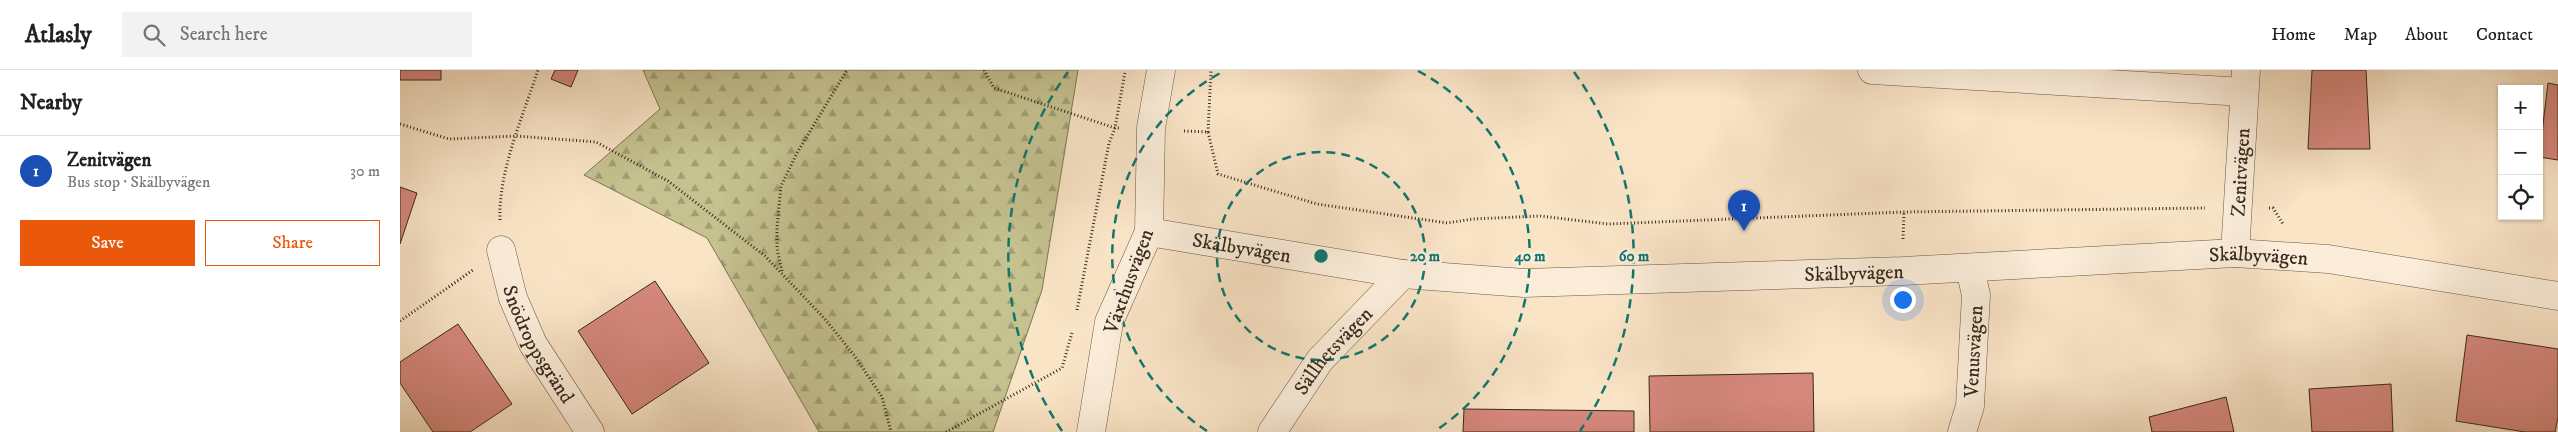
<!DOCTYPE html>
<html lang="en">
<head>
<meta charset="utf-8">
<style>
  body { margin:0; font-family:"IM FELL DW Pica",serif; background:#f2f2f2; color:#222 }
  .controls { position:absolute; right:15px; top:15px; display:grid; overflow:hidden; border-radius:0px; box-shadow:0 1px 4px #0004 }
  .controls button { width:45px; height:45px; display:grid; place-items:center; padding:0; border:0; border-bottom:1px solid #e0e0e0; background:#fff; color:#222; font:25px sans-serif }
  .you { position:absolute; left:1502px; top:229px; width:18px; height:18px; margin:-12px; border:4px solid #fff; border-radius:50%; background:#1a73e8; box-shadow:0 0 0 8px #1a73e833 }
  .badge { display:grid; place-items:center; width:32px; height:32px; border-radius:50%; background:#ea580c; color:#fff; font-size:16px; font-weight:700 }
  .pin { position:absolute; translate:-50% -41px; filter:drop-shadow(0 1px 2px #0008) }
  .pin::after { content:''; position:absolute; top:26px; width:18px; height:15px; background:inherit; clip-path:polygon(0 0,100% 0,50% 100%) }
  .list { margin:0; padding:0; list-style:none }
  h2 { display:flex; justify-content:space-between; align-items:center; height:65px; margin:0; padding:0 20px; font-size:21px }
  h2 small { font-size:16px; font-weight:400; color:#767676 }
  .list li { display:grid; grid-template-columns:32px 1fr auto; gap:15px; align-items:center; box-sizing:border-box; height:70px; padding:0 20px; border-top:1px solid #e0e0e0 }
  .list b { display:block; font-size:19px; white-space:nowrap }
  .list p { margin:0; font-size:16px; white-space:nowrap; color:#767676 }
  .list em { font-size:16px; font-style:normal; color:#767676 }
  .actions { display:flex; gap:10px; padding:15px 20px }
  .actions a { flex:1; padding:11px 0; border:1px solid #ea580c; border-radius:0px; text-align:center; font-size:18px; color:#ea580c }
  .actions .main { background:#ea580c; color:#fff }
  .icon { flex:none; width:28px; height:28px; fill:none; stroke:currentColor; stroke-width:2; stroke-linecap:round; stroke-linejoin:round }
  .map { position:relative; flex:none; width:2158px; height:362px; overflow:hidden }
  header { display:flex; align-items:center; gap:30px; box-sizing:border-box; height:70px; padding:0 25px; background:#fff; border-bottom:1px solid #e0e0e0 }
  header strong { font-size:24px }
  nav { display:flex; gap:28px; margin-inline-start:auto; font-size:18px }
  .search { width:350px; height:45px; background:#f2f2f2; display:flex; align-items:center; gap:12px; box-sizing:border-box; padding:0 18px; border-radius:0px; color:#767676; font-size:19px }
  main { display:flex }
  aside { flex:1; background:#fff }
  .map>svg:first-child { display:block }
</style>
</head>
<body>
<header>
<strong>Atlasly</strong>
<div class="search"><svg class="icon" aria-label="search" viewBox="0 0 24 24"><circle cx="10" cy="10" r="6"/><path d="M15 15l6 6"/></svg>Search here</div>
<nav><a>Home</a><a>Map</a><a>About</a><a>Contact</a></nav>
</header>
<main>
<aside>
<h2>Nearby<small></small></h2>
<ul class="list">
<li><span class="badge" style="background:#1a4fb4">1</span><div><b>Zenitvägen</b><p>Bus stop · Skälbyvägen</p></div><em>30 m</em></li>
</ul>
<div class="actions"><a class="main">Save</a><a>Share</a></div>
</aside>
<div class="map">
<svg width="2158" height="362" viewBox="0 0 2158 362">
  <defs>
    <pattern id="forest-firs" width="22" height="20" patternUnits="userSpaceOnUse" patternTransform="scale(1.25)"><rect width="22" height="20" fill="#c5c290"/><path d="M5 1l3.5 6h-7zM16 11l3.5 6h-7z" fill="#a19e75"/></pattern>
  </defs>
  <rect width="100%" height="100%" fill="#f9e4c6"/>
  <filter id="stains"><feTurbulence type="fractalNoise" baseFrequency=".004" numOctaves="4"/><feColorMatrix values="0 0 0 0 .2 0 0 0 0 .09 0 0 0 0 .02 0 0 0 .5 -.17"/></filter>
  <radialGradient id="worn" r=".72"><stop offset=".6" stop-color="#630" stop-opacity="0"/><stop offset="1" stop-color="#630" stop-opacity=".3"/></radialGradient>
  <path fill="url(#forest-firs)" stroke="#7e7656" d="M243 0H678L642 220 593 362H419L307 168 184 105 260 39Z"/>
  <path fill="#d6887d" stroke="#36291d" d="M0 0H41V10H0Z
    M155 0H178L171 17 151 9Z
    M1912 0H1966L1970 79H1908Z
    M2148 13 2158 15V90L2139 87Z
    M0 117 17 123 0 174Z
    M255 211 309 293 232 344 178 261Z
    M58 254 112 334 70 362H33L0 313V292Z
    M2067 265 2158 279V348L2155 362H2125L2056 351Z
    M1413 303 1414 362H1250L1249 306Z
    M1991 314 1993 362H1912L1909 319Z
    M1826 327 1834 362H1752L1749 347Z
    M1064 339 1234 341V362H1063Z"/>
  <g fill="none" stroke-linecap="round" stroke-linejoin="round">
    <defs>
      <g id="minor">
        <path d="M1472 0 1844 22"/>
        <path id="s1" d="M101 180 113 228 133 274 190 362"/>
        <path id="s2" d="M1835 183 1846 0"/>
        <path id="s3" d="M872 362 920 290 1003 204"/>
        <path id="s4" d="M1562 362 1570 336 1576 225 1570 198"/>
      </g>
      <g id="tertiary">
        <path id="s5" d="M749 162 1003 204 1124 213 1503 201 1835 183 1928 189 2158 226"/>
        <path d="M691 362 709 252 749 162 751 58 761 0"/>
      </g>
    </defs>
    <use href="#minor" stroke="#675847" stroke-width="29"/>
    <use href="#tertiary" stroke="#675847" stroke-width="29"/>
    <path stroke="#36291d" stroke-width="3" stroke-dasharray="1 2.5" stroke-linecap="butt" d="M584 0 594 18 715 58 725 2
      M0 54 49 69 116 66 196 72 268 111 365 186 425 249 454 285 482 327 491 362
      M784 61 808 62 818 104 917 134 1047 153 1073 149 1140 146 1208 154 1504 142 1805 138
      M808 62 811 0
      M1869 138H1873L1883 154
      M100 150C98 102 123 46 138 0
      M1503 169 1504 142
      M382 201 377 179V158L381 116 397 83 447 0
      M677 240 709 73 715 58H720
      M0 251 73 200
      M546 362 662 298 672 263"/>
    <use href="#minor" stroke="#fbedda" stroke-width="28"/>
    <use href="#tertiary" stroke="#fbedda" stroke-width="28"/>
  </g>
  <g fill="none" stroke="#0f766e" stroke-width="2.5" stroke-dasharray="9 6">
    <circle cx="921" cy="186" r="104"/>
    <path d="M807 361A209 209 0 0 1 824 1M1018 1A209 209 0 0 1 1035 361"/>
    <path d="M662 361A313 313 0 0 1 668 2M1174 2A313 313 0 0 1 1180 361"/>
  </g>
  <g text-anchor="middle" stroke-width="5" stroke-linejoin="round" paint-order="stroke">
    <g font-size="20" fill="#36291d" stroke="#fbedda">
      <text dy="7" stroke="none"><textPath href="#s2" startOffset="81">Zenitvägen</textPath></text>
      <text dy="7" stroke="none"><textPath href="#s5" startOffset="94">Skälbyvägen</textPath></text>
      <text dy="7" stroke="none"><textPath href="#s5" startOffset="1114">Skälbyvägen</textPath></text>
      <text dy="7" stroke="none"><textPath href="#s5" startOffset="709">Skälbyvägen</textPath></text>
      <text transform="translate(728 211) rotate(-70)" y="7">Växthusvägen</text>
      <text dy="7" stroke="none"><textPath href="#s1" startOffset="102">Snödroppsgränd</textPath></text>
      <text dy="7" stroke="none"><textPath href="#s4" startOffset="82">Venusvägen</textPath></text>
      <text dy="7" stroke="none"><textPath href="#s3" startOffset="102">Sällhetsvägen</textPath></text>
    </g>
  </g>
  <circle cx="921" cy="186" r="8" fill="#0f766e" stroke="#fbedda" stroke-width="2.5"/>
  <g font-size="15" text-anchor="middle" font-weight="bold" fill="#0f766e" stroke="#fbedda" stroke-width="5" stroke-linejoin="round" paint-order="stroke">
    <text x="1025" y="191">20 m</text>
    <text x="1130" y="191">40 m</text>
    <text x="1234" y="191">60 m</text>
  </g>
  <rect width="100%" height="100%" filter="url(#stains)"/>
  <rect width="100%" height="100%" fill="url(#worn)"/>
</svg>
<div class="controls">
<button>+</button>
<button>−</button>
<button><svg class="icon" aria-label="locate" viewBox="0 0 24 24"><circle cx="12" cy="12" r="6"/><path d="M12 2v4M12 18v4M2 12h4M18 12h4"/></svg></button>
</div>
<div class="you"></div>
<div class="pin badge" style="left:1344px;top:161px;background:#1a4fb4">1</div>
</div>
</main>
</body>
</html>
